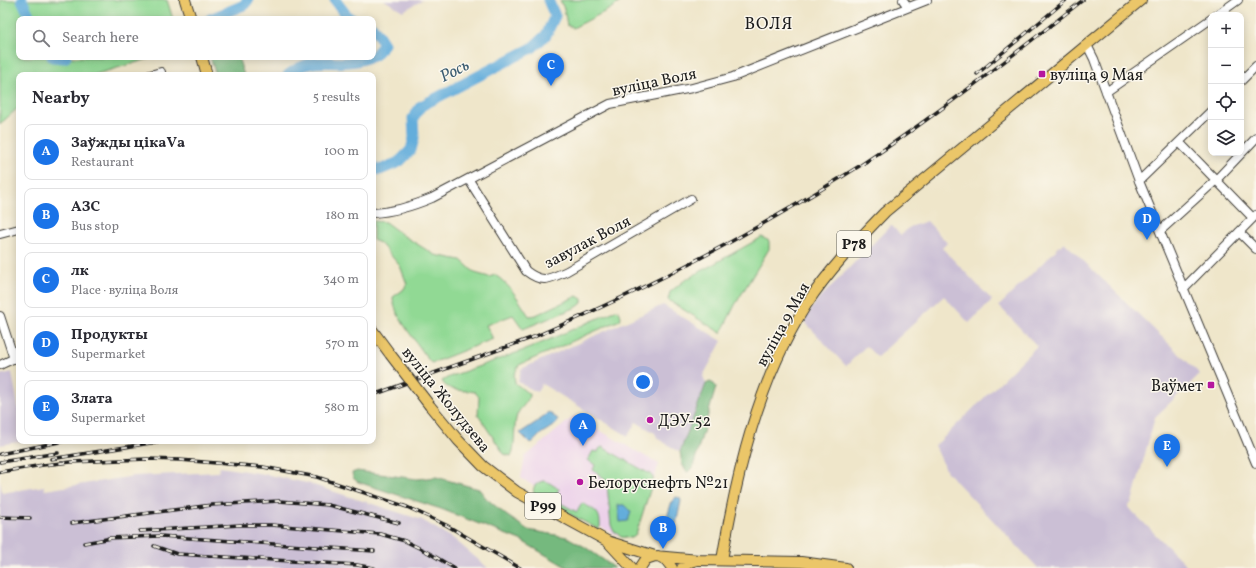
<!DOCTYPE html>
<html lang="en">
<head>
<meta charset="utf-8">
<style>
  body { margin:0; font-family:Vollkorn,serif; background:#f7f7f7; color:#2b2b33 }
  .controls { position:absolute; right:12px; top:12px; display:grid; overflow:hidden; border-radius:8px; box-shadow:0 2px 10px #0003 }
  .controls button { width:36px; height:36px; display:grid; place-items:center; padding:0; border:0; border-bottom:1px solid #e1e1e2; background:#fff; color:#2b2b33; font:20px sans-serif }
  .you { position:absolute; left:643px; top:382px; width:14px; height:14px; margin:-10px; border:3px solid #fff; border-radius:50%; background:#1a73e8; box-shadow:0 0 0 6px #1a73e833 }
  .badge { display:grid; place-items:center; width:26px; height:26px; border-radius:50%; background:#1a73e8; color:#fff; font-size:13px; font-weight:700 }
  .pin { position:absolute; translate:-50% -33px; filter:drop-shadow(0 1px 2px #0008) }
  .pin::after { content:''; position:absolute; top:21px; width:14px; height:12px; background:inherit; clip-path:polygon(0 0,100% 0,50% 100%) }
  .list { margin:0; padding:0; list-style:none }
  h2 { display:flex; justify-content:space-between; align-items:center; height:52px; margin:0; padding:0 16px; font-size:17px }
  h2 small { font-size:13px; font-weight:400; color:#7c7c81 }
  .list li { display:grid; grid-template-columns:26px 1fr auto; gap:12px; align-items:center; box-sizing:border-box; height:56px; margin:0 8px 8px; padding:0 8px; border:1px solid #e1e1e2; border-radius:8px }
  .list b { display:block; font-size:15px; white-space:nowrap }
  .list p { margin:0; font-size:13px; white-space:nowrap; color:#7c7c81 }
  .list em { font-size:13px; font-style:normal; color:#7c7c81 }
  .icon { flex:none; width:22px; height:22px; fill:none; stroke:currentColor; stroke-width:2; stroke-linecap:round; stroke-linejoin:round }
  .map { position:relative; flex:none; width:1256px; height:568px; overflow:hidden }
  .search { position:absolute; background:#fff; box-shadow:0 2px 10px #0003; left:16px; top:16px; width:360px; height:44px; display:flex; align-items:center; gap:10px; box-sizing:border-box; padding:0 14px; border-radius:8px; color:#7c7c81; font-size:15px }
  .panel { position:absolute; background:#fff; box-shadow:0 2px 10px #0003; left:16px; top:72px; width:360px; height:372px; border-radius:8px }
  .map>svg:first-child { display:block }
</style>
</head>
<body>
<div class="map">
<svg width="1256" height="568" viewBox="0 0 1256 568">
  <rect width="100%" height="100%" fill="#fbf7ec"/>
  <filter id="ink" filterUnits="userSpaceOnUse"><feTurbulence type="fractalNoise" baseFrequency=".025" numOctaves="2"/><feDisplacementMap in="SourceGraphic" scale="8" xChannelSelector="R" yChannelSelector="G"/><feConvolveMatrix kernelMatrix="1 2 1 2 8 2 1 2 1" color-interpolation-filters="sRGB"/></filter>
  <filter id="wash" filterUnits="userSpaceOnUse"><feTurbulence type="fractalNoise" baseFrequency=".012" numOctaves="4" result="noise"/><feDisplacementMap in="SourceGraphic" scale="16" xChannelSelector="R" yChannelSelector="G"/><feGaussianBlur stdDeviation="0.9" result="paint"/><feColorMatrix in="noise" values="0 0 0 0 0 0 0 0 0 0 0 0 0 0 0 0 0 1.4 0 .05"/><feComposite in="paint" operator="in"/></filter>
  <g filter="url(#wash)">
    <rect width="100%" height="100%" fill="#efe6ca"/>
    <path fill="#ecd1ea" d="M574 416 659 464 636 534 631 538 621 537 600 527 521 478 525 457Z"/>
    <path fill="#cbbfd5" d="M384 0H423L403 11Z
      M927 221 947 243 942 248 992 300 969 323 944 296 877 357 866 346 846 366 804 321 816 302 891 225 901 235 910 227Z
      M1064 242 1200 374 1155 417 1132 502 1128 507 1189 568H1038L947 472 935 446 1037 346 999 306Z
      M663 305 722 341 703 376 706 384 680 452 658 439 655 433 636 422 628 436 542 384 537 392 518 382 521 369Z
      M12 372 19 411V441H24L0 445V375Z
      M220 467 264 474 307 483 422 520 454 539 488 568H0V480L2 493 44 486 45 490 135 476 218 472Z"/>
    <path fill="#91d994" stroke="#567a58" d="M0 0H167L173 19H19V57H155L93 75H19V107L0 124Z
      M560 0H623L610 9 573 28 567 25 564 9Z
      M373 221 385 222 404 236 435 255 461 260 475 273 489 277 495 275C511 285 519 301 529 316L536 315 577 296 582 299V303L577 307 523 329 513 315 486 325 493 339 432 363 429 361C419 344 393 316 393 297L403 290 407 284 400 266 380 243 373 240Z
      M762 237 769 241V249L735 305 721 333 668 300 670 292 685 280Z
      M617 310 620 313 621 317 620 320 519 365 514 375 515 383 529 394C529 403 520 407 517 415 513 426 516 449 511 456L504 454 478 415 479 397 475 392C464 390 447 392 442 381L449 377 530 348Z
      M602 447 650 474 653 477V481L636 534 631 538 621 537 613 530 611 525 607 484 605 479 593 470 595 465 588 460 593 451 598 452 599 449Z
      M543 481 548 482 559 489 553 499 577 512 582 503C594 510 601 511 600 527L598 529 535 496C531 488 535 483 543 481Z"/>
    <path fill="#74b97e" stroke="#486a4d" d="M210 57H238L244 75H216Z
      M710 382 714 384 716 387 693 467 688 472 686 471 682 464 680 452 706 384Z
      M357 471 417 479 436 477 479 489 486 498 506 515 528 530 567 537 585 547 615 568H568L520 540 441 509 358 482 353 478 352 473Z"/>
    <path fill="#63addb" stroke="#40647c" d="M548 412 558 419 555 425 542 433 533 442 530 443 520 433 541 419Z
      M676 497 680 498 681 501 676 524 674 525 669 522 667 517 672 501Z
      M618 505H624L631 512 628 521 620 522Z"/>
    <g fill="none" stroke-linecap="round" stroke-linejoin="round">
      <path stroke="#63addb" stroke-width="11" d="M22 0 31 19
        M335 0 348 17 352 19
        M210 19 244 5 248 0
        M373 27 384 44 375 55 373 56
        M52 57 64 58 66 57
        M288 75C314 54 330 67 357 61 361 60 366 58 369 57
        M373 168 380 170 399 162 411 150 414 138 413 118 421 106 532 48 546 35 555 16 548 0"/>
    </g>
  </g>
  <g filter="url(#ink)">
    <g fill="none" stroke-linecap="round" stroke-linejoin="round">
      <defs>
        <path id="minor" d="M903 0 908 7
          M1217 15 1238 0
          M1087 45 1094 59 1139 181 1256 463
          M150 75 161 72
          M1241 81 1256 66
          M1106 92 1211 19
          M1180 143 1253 218
          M469 180 526 271C543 284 549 279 567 271L691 199
          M1139 181 1211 111
          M373 213C394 212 413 206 432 198L610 104 692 88 733 77 927 0
          M1160 231 1216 180 1256 138
          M1239 232 1256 249
          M0 234 19 229
          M1183 289 1256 215
          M0 316 14 359
          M0 365 19 356"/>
        <path id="major" d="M185 0 191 19
          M202 57 207 75
          M373 331 390 354
          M430 406 458 440 483 466 517 492 607 541 655 556
          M608 542 632 568
          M658 556 666 560 672 568
          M722 560C737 472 758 381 806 305 828 271 857 241 885 212L1141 0
          M640 568 646 559 655 556 699 560 801 562 846 568
          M682 568 690 562 697 560"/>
      </defs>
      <use href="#minor" stroke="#3c3a36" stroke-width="10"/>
      <use href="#major" stroke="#3c3a36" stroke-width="12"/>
      <use href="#minor" stroke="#fff" stroke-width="8"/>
      <use href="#major" stroke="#ebc669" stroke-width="10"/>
      <defs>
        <path id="rail" d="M977 74 1066 0
          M373 395 534 337C617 302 699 261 778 215 806 199 834 182 861 165 938 114 1011 57 1083 0
          M0 454 64 441
          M51 459 163 441
          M0 462 58 453
          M0 472 43 465 71 462 147 459 180 460 263 467 317 477 407 507 446 525 520 568
          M0 517 30 518
          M72 523 212 505 279 501 328 505 399 523
          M140 531 240 525H271L380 534 405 541 429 553 454 568
          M108 538 160 536 374 551
          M84 543 112 538
          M154 546 177 554 357 565 374 568"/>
      </defs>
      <use href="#rail" stroke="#1c1c1c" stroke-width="3.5"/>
      <use href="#rail" stroke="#fbf7ec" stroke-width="2" stroke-dasharray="6" stroke-linecap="butt"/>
      <defs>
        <path id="major-bridge" d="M390 354 430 406"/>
      </defs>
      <use href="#major-bridge" stroke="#3c3a36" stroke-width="12" stroke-linecap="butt"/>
      <use href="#major-bridge" stroke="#ebc669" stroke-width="10"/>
    </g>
  </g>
  <g fill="#b5179e" stroke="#fbf7ec" stroke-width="1.5">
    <rect x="1038" y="70" width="8" height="8" rx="2"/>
    <rect x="1207" y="381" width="8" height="8" rx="2"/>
    <circle cx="650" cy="420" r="4"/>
    <circle cx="580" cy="482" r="4"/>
  </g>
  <g text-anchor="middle" stroke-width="3" stroke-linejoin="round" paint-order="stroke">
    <g fill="#fbf7ec" stroke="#5f5e5a" stroke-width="1">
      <rect x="837" y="231" width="34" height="26" rx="3"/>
      <rect x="525" y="493" width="36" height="26" rx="3"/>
    </g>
    <g font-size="15" font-weight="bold" fill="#1c1c1c">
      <text x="854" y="249">Р78</text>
      <text x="543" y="511">Р99</text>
    </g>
    <g font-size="16" fill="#1c1c1c" stroke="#fbf7ec" text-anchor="start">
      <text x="1050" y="80">вуліца 9 Мая</text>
      <text x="1203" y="391" text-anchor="end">Ваўмет</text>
      <text x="658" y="426">ДЭУ-52</text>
      <text x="588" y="488">Белоруснефть №21</text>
    </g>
    <g font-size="16" fill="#1c1c1c" stroke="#fbf7ec">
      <text transform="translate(654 81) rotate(-12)" y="6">вуліца Воля</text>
      <text transform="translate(587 241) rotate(-28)" y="6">завулак Воля</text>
      <text transform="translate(782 324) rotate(-61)" y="6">вуліца 9 Мая</text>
      <text transform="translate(447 399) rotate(51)" y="6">вуліца Жолудзева</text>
    </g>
    <g font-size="17" letter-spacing="1" fill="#1c1c1c" stroke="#fbf7ec">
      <text x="769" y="29">ВОЛЯ</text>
    </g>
    <g font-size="17" font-style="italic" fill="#3c5d72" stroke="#fbf7ec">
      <text transform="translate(454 70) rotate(-27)" y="6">Рось</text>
    </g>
  </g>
</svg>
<div class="controls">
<button>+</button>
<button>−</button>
<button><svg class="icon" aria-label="locate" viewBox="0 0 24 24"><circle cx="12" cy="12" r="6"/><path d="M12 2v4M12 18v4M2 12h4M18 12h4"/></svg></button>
<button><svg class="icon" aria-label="layers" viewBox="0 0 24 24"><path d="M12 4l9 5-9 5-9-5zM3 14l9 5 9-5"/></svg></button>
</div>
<div class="you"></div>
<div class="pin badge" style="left:583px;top:446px">A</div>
<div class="pin badge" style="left:663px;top:549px">B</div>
<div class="pin badge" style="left:551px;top:86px">C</div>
<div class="pin badge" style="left:1147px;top:240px">D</div>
<div class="pin badge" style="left:1167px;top:467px">E</div>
<div class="search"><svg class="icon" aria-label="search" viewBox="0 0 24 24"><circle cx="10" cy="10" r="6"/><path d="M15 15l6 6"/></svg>Search here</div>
<section class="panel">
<h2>Nearby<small>5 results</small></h2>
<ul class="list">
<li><span class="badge">A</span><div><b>Заўжды цікаVа</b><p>Restaurant</p></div><em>100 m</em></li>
<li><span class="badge">B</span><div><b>АЗС</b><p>Bus stop</p></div><em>180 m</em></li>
<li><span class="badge">C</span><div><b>лк</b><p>Place · вуліца Воля</p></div><em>340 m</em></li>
<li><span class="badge">D</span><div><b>Продукты</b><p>Supermarket</p></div><em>570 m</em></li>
<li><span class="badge">E</span><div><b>Злата</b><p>Supermarket</p></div><em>580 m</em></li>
</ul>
</section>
</div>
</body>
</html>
